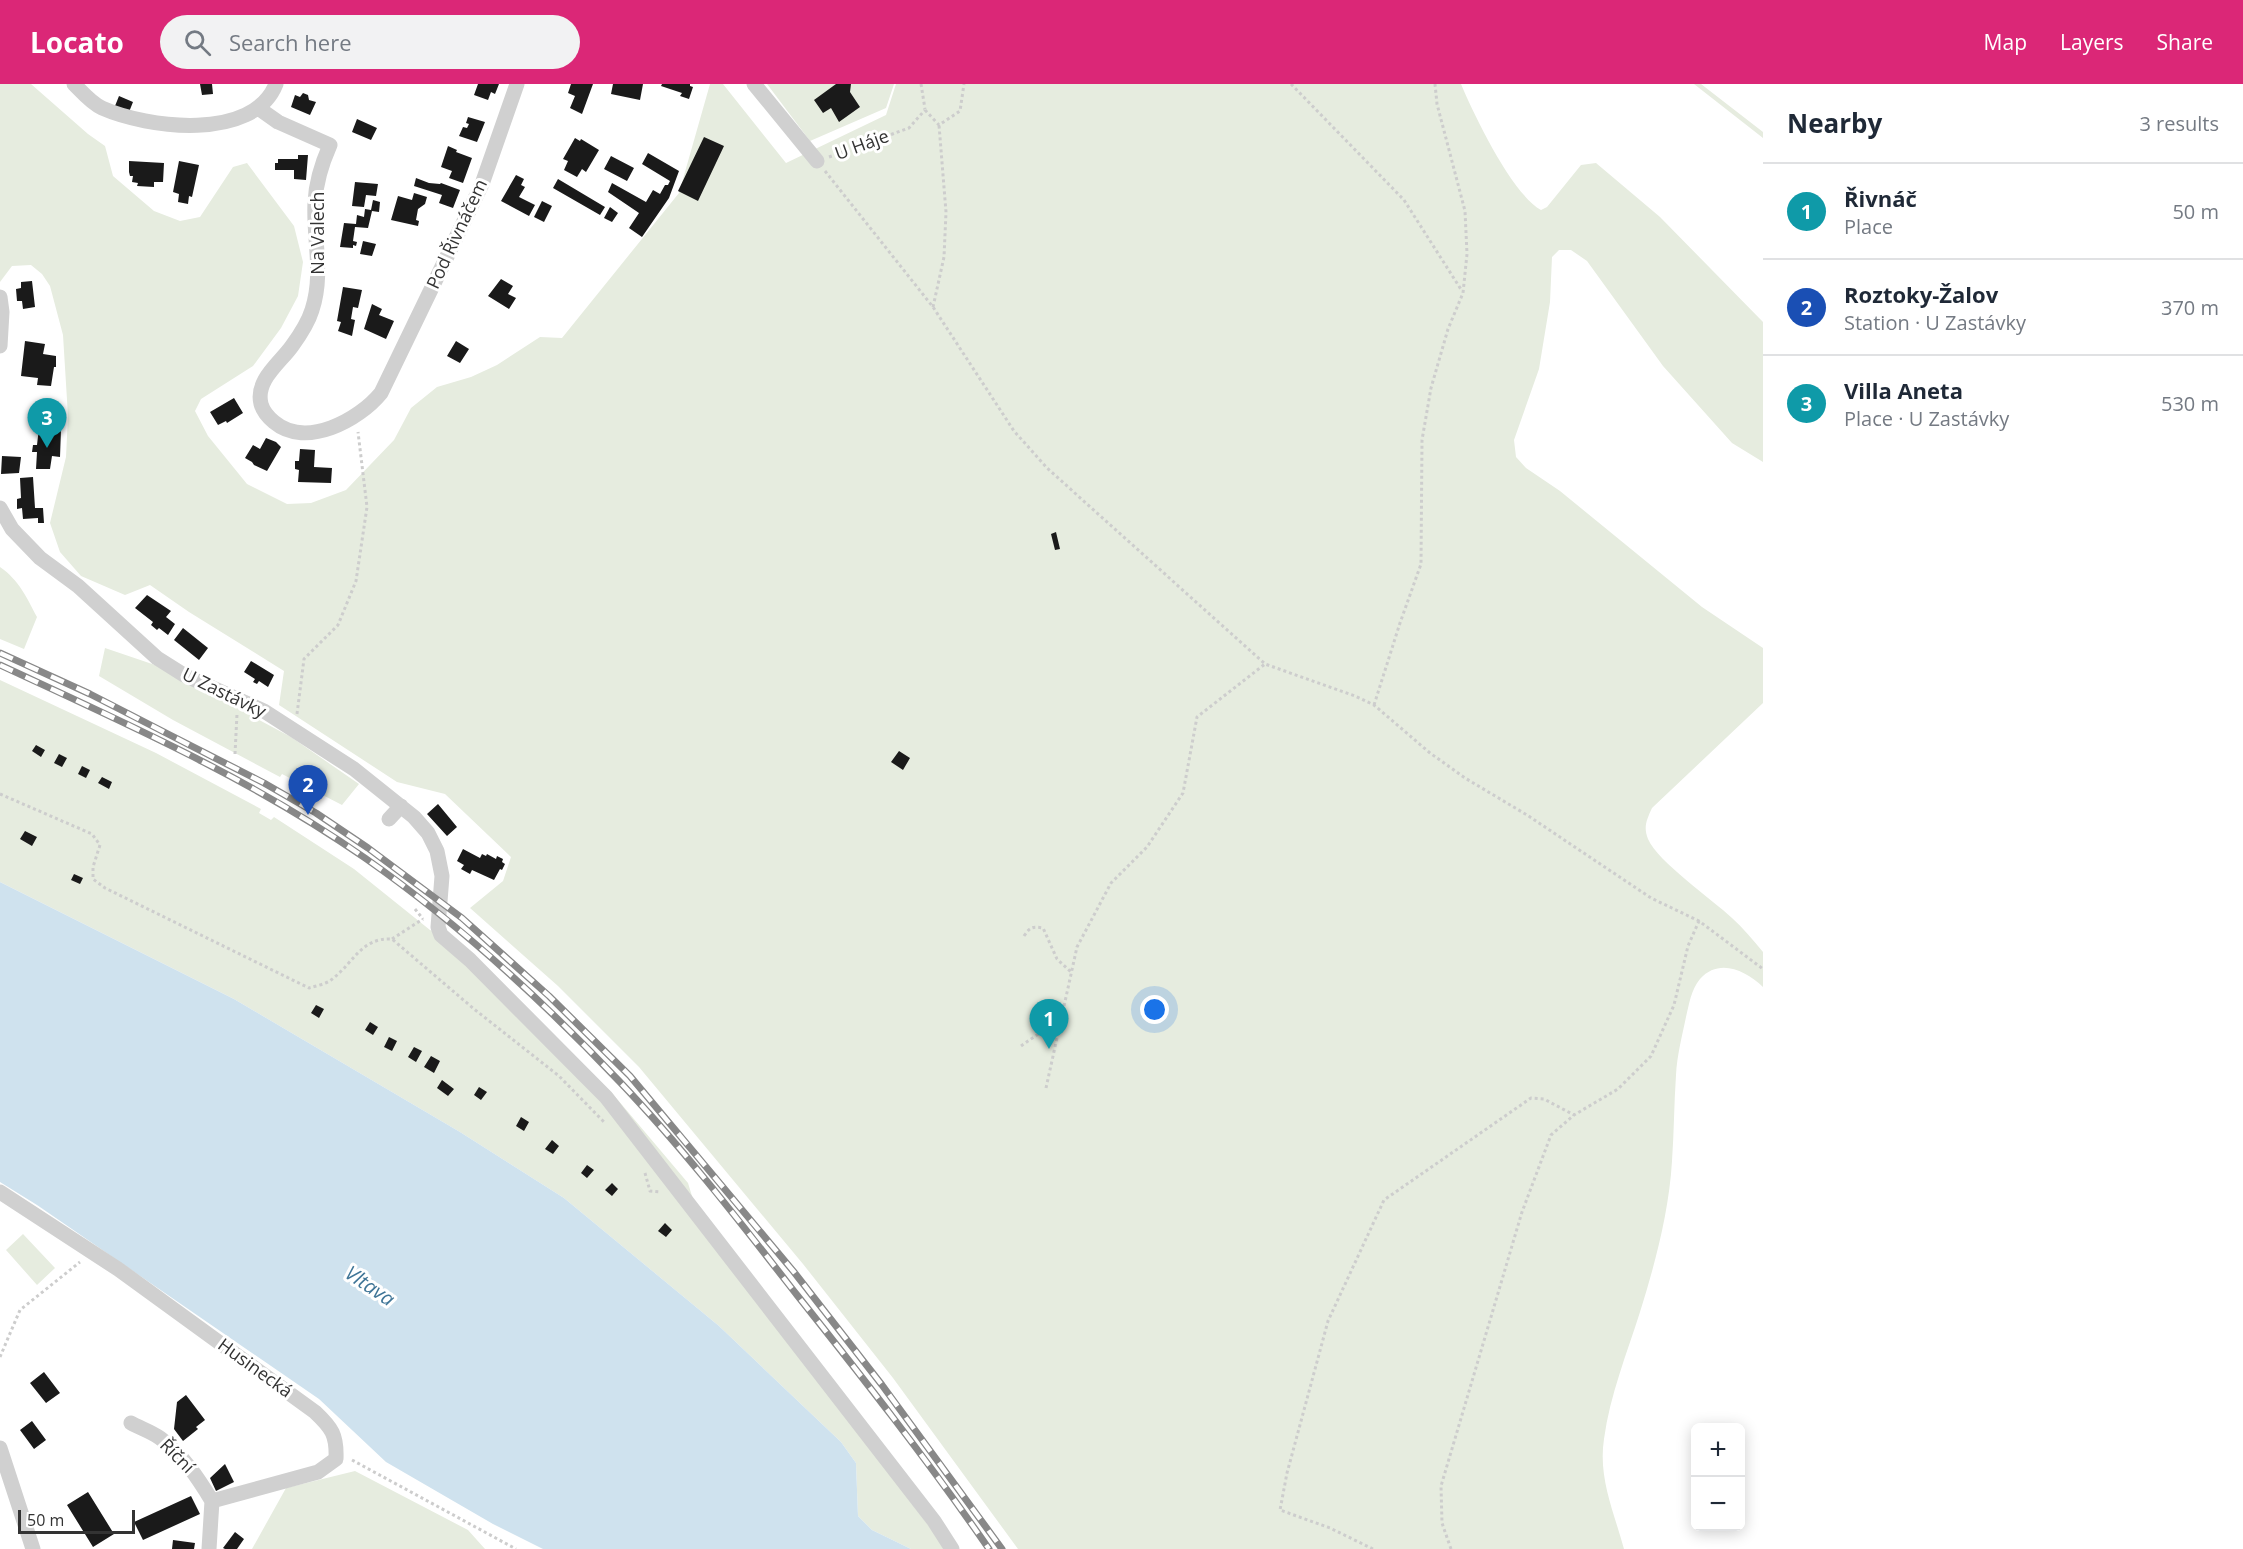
<!DOCTYPE html>
<html lang="en">
<head>
<meta charset="utf-8">
<style>
  body { margin:0; font-family:"Open Sans",sans-serif; background:#f2f2f3; color:#1f2937 }
  .controls { position:absolute; right:18px; bottom:18px; display:grid; overflow:hidden; border-radius:9px; box-shadow:0 3px 15px #0003 }
  .controls button { width:54px; height:54px; display:grid; place-items:center; padding:0; border:0; border-bottom:2px solid #e0e1e3; background:#fff; color:#1f2937; font:30px sans-serif }
  .scale { position:absolute; left:18px; bottom:15px; width:117px; box-sizing:border-box; padding-left:6px; border:3px solid #333; border-top:0; font-size:16px; line-height:21px; white-space:nowrap; color:#333; -webkit-text-stroke:4px #fff; paint-order:stroke }
  .you { position:absolute; left:1155px; top:926px; width:21px; height:21px; margin:-15px; border:4px solid #fff; border-radius:50%; background:#1a73e8; box-shadow:0 0 0 9px #1a73e833 }
  .badge { display:grid; place-items:center; width:39px; height:39px; border-radius:50%; background:#db2777; color:#fff; font-size:20px; font-weight:700 }
  .pin { position:absolute; translate:-50% -50px; filter:drop-shadow(0 2px 3px #0008) }
  .pin::after { content:''; position:absolute; top:32px; width:21px; height:18px; background:inherit; clip-path:polygon(0 0,100% 0,50% 100%) }
  .list { margin:0; padding:0; list-style:none }
  h2 { display:flex; justify-content:space-between; align-items:center; height:78px; margin:0; padding:0 24px; font-size:26px }
  h2 small { font-size:20px; font-weight:400; color:#747a83 }
  .list li { display:grid; grid-template-columns:39px 1fr auto; gap:18px; align-items:center; box-sizing:border-box; height:96px; padding:0 24px; border-top:2px solid #e0e1e3 }
  .list b { display:block; font-size:22px; white-space:nowrap }
  .list p { margin:0; font-size:20px; white-space:nowrap; color:#747a83 }
  .list em { font-size:20px; font-style:normal; color:#747a83 }
  .icon { flex:none; width:33px; height:33px; fill:none; stroke:currentColor; stroke-width:2; stroke-linecap:round; stroke-linejoin:round }
  .map { position:relative; flex:none; width:1763px; height:1465px; overflow:hidden }
  header { display:flex; align-items:center; gap:36px; box-sizing:border-box; height:84px; padding:0 30px; background:#db2777; color:#fff }
  header strong { font-size:28px }
  nav { display:flex; gap:33px; margin-inline-start:auto; font-size:21px }
  .search { width:420px; height:54px; background:#f2f2f3; display:flex; align-items:center; gap:15px; box-sizing:border-box; padding:0 21px; border-radius:33px; color:#747a83; font-size:22px }
  main { display:flex }
  aside { flex:1; background:#fff }
  .map>svg:first-child { display:block }
</style>
</head>
<body>
<header>
<strong>Locato</strong>
<div class="search"><svg class="icon" aria-label="search" viewBox="0 0 24 24"><circle cx="10" cy="10" r="6"/><path d="M15 15l6 6"/></svg>Search here</div>
<nav><a>Map</a><a>Layers</a><a>Share</a></nav>
</header>
<main>
<div class="map">
<svg width="1763" height="1465" viewBox="0 0 1763 1465">
  <rect width="100%" height="100%" fill="#fff"/>
  <path fill="#e6ecdf" d="M0 0H31L88 50 105 62 113 92 154 127 180 137 200 133 233 83 247 79 294 142 303 178 298 212 281 244 253 282 201 315 195 327 208 352 247 400 287 420 311 419 346 406 394 356 411 324 437 303 471 293 497 281 540 253 562 254 679 109 710 0H723L786 79 886 31 896 0H1461C1474 31 1512 110 1541 126L1547 123 1581 81 1596 79 1660 133 1763 238V378L1732 359 1663 282 1587 177 1571 166H1559L1552 173 1550 218 1539 285 1514 356 1516 373 1526 384 1560 407 1702 523 1763 564V619L1652 724C1647 735 1643 743 1648 755 1658 778 1712 815 1732 834 1743 844 1753 856 1763 868V903C1745 886 1719 874 1700 895 1691 906 1689 920 1686 933 1682 952 1677 972 1676 991 1674 1020 1674 1049 1672 1077 1669 1128 1655 1180 1640 1228 1627 1269 1610 1311 1604 1355 1598 1394 1614 1428 1624 1465H1018L893 1294 803 1180 639 983 558 902 470 824 503 797 511 773 445 710 397 698 279 621 284 587 189 528 150 501 125 511 81 492 60 468 50 439 66 373 68 332 63 251 50 202 42 190 31 181 12 182 0 198Z
    M767 0H894L886 24 810 57Z
    M1694 0H1701L1763 48V54Z
    M0 483C19 496 27 514 37 533L24 565 0 555Z
    M105 564 158 582 291 653 359 700 342 721 282 690 280 693 173 636 99 592Z
    M0 596 156 669 261 725 259 729 271 736 274 733 354 785 430 846 446 853 612 1009 688 1099 699 1135 946 1465H911L872 1446 858 1432 856 1379 841 1358 719 1242 564 1114 460 1048 234 915 0 798Z
    M23 1150 55 1184 37 1201 6 1166Z
    M355 1387 468 1446 485 1465H252L286 1404Z"/>
  <path fill="#cfe2ee" d="M0 798 234 915 460 1048 564 1114 719 1242 841 1358 856 1379 858 1432 872 1446 911 1465H543L493 1440 386 1378 319 1315 37 1121 0 1098Z"/>
  <path fill="#1a1a1a" d="M200 0H212L213 10 202 11Z
    M478 0H499L495 10 491 8 488 16 474 11Z
    M571 0H593L582 30 570 24 575 12 568 9Z
    M613 0H643L640 16 611 10Z
    M662 0H690V2L693 3 689 15 680 12 682 9 661 2Z
    M836 0H851L850 8 860 23 839 38 831 24 823 29 814 16Z
    M303 9 308 11 309 16 316 18 310 31 291 23 295 11 300 13Z
    M119 12 133 18 129 28 115 22Z
    M468 33 485 38 477 58 459 52 463 43 467 44 469 40 466 39Z
    M357 35 377 44 371 56 352 48Z
    M704 53 724 62 698 117 678 107Z
    M575 54 580 57 581 55 599 66 586 88 582 85 577 93 564 86 568 77 563 75Z
    M448 62 457 66 456 68 472 74 463 99 449 94 452 87 441 83Z
    M648 69 679 87 669 114 642 153 629 144 639 129 608 108 612 99 646 118 653 106 660 110 665 101H668L670 97 642 80Z
    M298 71H308L306 96 294 95V86H275V79H278V75H298Z
    M611 72 634 84 627 97 604 85Z
    M129 77 164 79 163 98H154V103L137 102 138 99 132 98 133 92H130L129 88Z
    M179 77 199 81 192 113 189 112 188 120 178 118 179 110 173 108Z
    M516 91 524 95 521 101 525 103 519 113 535 121 529 132 501 117Z
    M416 94 429 99 440 100 441 99 460 106 453 124 439 119 442 111 414 102Z
    M558 95 605 123 600 131 553 104Z
    M355 98 378 100 376 112 366 111 364 123 352 122Z
    M414 109 427 113 425 120 418 125 416 136 419 137 418 142 391 136 398 112 412 116Z
    M373 116 380 118 379 128 372 127 368 144 355 143 353 157 357 158 356 162 353 161V164L340 163 344 139 356 140 357 131 364 133 365 125 371 126Z
    M542 117 552 122 544 138 534 133Z
    M610 123 618 129 612 138 604 134Z
    M363 157 376 160 372 172 360 170Z
    M501 195 513 202 508 210 516 214 509 225 488 212Z
    M32 197 35 223 23 225 22 217H17L16 205 21 204V198Z
    M343 203 362 206 358 224 353 223 351 235 355 236 352 252 338 247 341 238 337 237Z
    M372 220 382 225 379 231 394 237 386 255 364 245Z
    M25 257 45 260 43 270 56 272V283H54L51 302 37 301 38 294 21 292Z
    M456 257 469 265 460 279 447 272Z
    M234 314 243 329 227 339 226 337 218 341 210 328Z
    M39 344 61 346 60 373 52 372 50 385H36L37 368H32L33 361H37Z
    M266 354 276 358 281 363 267 387 254 381 252 378 245 374 253 361 260 365Z
    M300 365 315 366 314 383 332 384 331 399 298 398 299 386 295 385V377H299Z
    M2 372 21 373 19 389 1 390Z
    M33 393 35 424H43L44 439H38V434L23 435 22 424 17 425V415L21 414 20 394Z
    M1056 448 1060 465 1055 466 1051 450Z
    M147 511 171 527 166 533 175 540 168 551 159 544 157 546 151 541 153 538 135 524Z
    M183 544 208 564 199 576 174 556Z
    M251 577 274 591 268 603 259 597 257 600 253 598 255 595 244 588Z
    M36 661 45 666 41 673 32 667Z
    M899 667 910 674 903 686 891 678Z
    M59 670 67 674 62 683 54 679Z
    M82 682 90 686 86 694 78 690Z
    M102 693 112 698 109 705 98 699Z
    M438 720 457 743 447 752 427 730Z
    M25 747 37 753 32 762 20 755Z
    M463 765 480 774 482 770 486 772 487 770 496 775 497 772 503 775 502 778 505 780 502 786 500 785 494 796 472 786 470 790 461 785 464 781 457 777Z
    M74 790 83 794 80 800 71 796Z
    M316 921 324 925 319 934 311 929Z
    M370 938 378 943 373 951 365 946Z
    M389 953 397 957 392 967 384 963Z
    M414 963 422 967 416 978 408 973Z
    M431 972 440 977 434 989 424 983Z
    M442 996 454 1005 448 1012 437 1004Z
    M479 1003 487 1008 481 1016 474 1011Z
    M521 1033 529 1038 524 1047 516 1042Z
    M552 1056 559 1062 553 1070 545 1065Z
    M587 1081 594 1086 587 1094 581 1089Z
    M612 1099 618 1105 612 1112 605 1106Z
    M665 1139 672 1146 666 1153 658 1147Z
    M44 1288 60 1309 46 1319 30 1299Z
    M186 1311 205 1336 196 1343 198 1345 183 1357 174 1345 177 1318Z
    M32 1337 46 1356 34 1365 20 1346Z
    M225 1380 234 1398 216 1407 210 1394Z
    M88 1408 114 1450 93 1463 67 1421Z
    M191 1412 200 1430 143 1456 134 1438Z
    M235 1448 244 1455 237 1465H225L223 1464Z
    M173 1456 195 1459 194 1465H172Z"/>
  <g fill="none" stroke-linecap="round" stroke-linejoin="round">
    <path stroke="#cdcdcd" stroke-width="3" stroke-dasharray="3 3" stroke-linecap="butt" d="M921 0 925 25
      M1291 0 1404 116 1462 207
      M925 26 939 41 960 27 964 0
      M829 73 909 44 925 26
      M825 87 933 223 1014 347 1047 384 1265 580 1355 612 1374 621 1430 669 1465 694 1527 731 1651 814 1699 837 1763 885
      M933 223 944 173 946 128 939 41
      M1374 621 1400 539 1421 480 1422 356 1431 304 1448 245 1463 209 1467 170 1465 127 1437 20 1435 0
      M297 630 304 575 338 541 356 497 367 423 358 348
      M235 670 237 630
      M0 710 92 750 100 761 93 783V795L105 804 309 904C316 902 326 900 331 896 353 880 361 853 392 855L474 925 559 992 604 1038
      M415 825 423 835
      M1024 852C1030 843 1033 842 1043 844L1057 875 1072 889
      M392 855 423 835
      M1021 962 1061 934
      M1046 1004 1077 863 1111 799 1147 763 1183 709 1197 633 1265 580
      M645 1089 650 1107 661 1108
      M0 1273 20 1226 80 1178
      M352 1376 516 1465
      M1373 1465 1330 1444 1280 1426 1287 1389 1328 1237 1384 1116 1531 1014 1544 1015 1574 1031
      M1451 1465 1442 1439 1441 1402 1522 1128 1551 1051 1574 1031 1618 1005 1651 972 1674 921 1688 862 1699 837"/>
    <path stroke="#d0d0d0" stroke-width="15" d="M74 0C82 8 91 19 102 24 147 44 253 58 276 0
      M754 0 817 77
      M258 24 278 38 330 61C322 79 316 97 315 118 313 155 324 190 312 226 308 239 300 251 292 262 280 279 255 296 261 320 263 327 268 333 274 338 306 365 359 336 381 309L482 100 517 0
      M0 213 2 228 0 262
      M0 424 12 445 40 474 78 502 157 574 184 591 264 627 354 685 414 733 428 749 437 767 442 792 438 843 441 851 470 876 606 1013 934 1437 952 1465
      M389 735 401 722
      M0 1108 118 1185 315 1328C332 1344 337 1351 336 1375L318 1388 212 1417 209 1465
      M131 1339C140 1344 152 1348 160 1354 183 1371 198 1394 212 1417
      M0 1364 33 1465"/>
    <defs>
      <path id="rail" d="M0 569 90 610 166 649 264 699 316 729 368 764 462 834 549 912 630 992 794 1188 882 1301 1002 1465
        M0 581C125 639 252 695 365 774 458 839 541 915 619 997 683 1064 740 1138 797 1211 863 1294 929 1378 989 1465"/>
    </defs>
    <use href="#rail" stroke="#888" stroke-width="7"/>
    <use href="#rail" stroke="#fff" stroke-width="4.5" stroke-dasharray="14" stroke-linecap="butt"/>
  </g>
  <g text-anchor="middle" stroke-width="6" stroke-linejoin="round" paint-order="stroke">
    <g font-size="18" fill="#333" stroke="#fff">
      <text transform="translate(862 61) rotate(-20)" y="6">U Háje</text>
      <text transform="translate(318 149) rotate(-90)" y="6">Na Valech</text>
      <text transform="translate(457 150) rotate(-65)" y="6">Pod Řivnáčem</text>
      <text transform="translate(224 609) rotate(26)" y="6">U Zastávky</text>
      <text transform="translate(255 1284) rotate(36)" y="6">Husinecká</text>
      <text transform="translate(177 1372) rotate(45)" y="6">Říční</text>
    </g>
    <g font-size="20" font-style="italic" fill="#3f7597" stroke="#fff">
      <text transform="translate(370 1202) rotate(34)" y="7">Vltava</text>
    </g>
  </g>
</svg>
<div class="controls">
<button>+</button>
<button>−</button>
</div>
<div class="scale">50 m</div>
<div class="you"></div>
<div class="pin badge" style="left:1049px;top:965px;background:#0f9aa8">1</div>
<div class="pin badge" style="left:308px;top:731px;background:#1a4fb4">2</div>
<div class="pin badge" style="left:47px;top:364px;background:#0f9aa8">3</div>
</div>
<aside>
<h2>Nearby<small>3 results</small></h2>
<ul class="list">
<li><span class="badge" style="background:#0f9aa8">1</span><div><b>Řivnáč</b><p>Place</p></div><em>50 m</em></li>
<li><span class="badge" style="background:#1a4fb4">2</span><div><b>Roztoky-Žalov</b><p>Station · U Zastávky</p></div><em>370 m</em></li>
<li><span class="badge" style="background:#0f9aa8">3</span><div><b>Villa Aneta</b><p>Place · U Zastávky</p></div><em>530 m</em></li>
</ul>
</aside>
</main>
</body>
</html>
